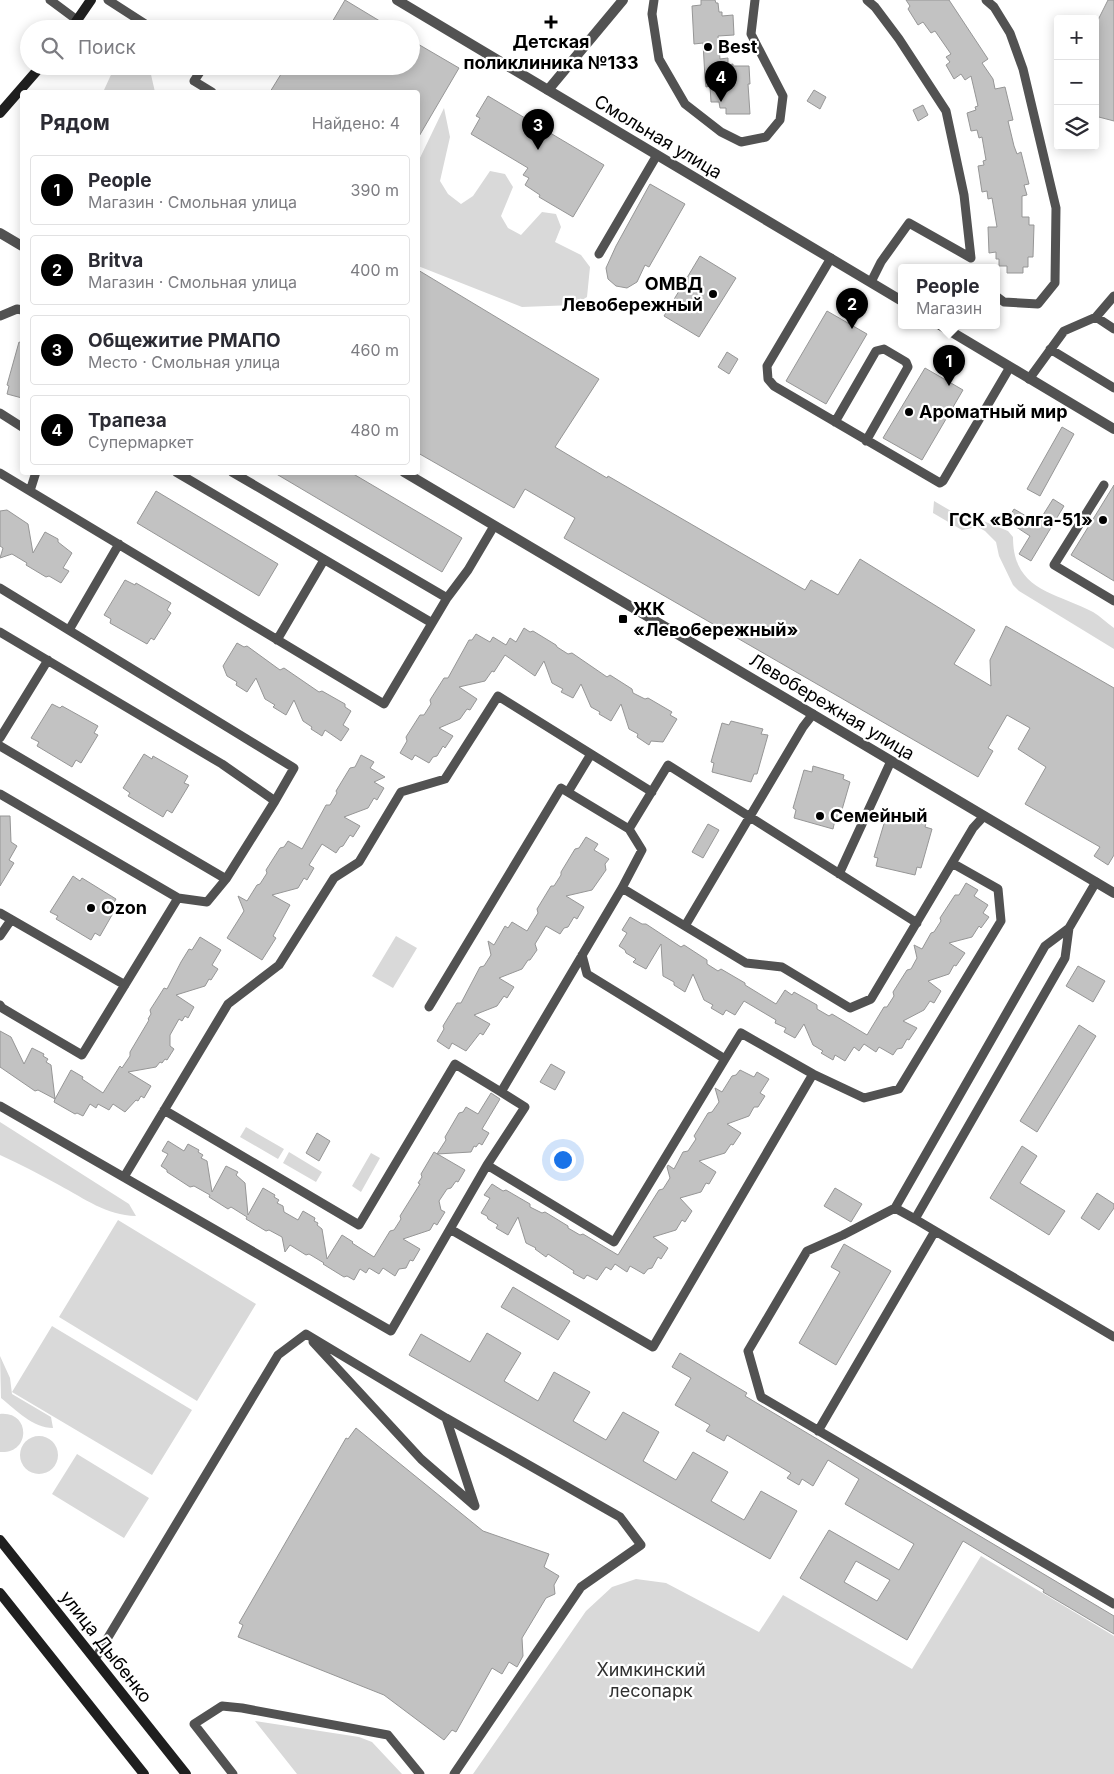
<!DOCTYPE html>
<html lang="ru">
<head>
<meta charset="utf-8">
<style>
  body { margin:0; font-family:Inter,sans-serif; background:#f7f7f7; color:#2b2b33 }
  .controls { position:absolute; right:15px; top:15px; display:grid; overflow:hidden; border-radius:5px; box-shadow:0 2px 12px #0003 }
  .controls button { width:45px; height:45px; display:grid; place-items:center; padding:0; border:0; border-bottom:1px solid #e1e1e2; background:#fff; color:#2b2b33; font:25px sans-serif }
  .you { position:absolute; left:562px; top:1159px; width:18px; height:18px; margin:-12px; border:4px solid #fff; border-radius:50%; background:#1a73e8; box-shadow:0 0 0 8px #1a73e833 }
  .badge { display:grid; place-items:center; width:32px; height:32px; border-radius:50%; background:#000; color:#fff; font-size:16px; font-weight:700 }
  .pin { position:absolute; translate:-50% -41px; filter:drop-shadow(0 1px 2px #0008) }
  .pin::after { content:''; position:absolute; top:26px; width:18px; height:15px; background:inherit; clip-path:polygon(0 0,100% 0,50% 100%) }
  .popup { position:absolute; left:898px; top:264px; width:102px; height:65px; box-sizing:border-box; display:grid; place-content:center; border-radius:5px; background:#fff; filter:drop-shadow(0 1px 4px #0005); font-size:16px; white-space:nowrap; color:#7c7c81 }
  .popup b { font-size:19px; color:#2b2b33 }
  .popup::after { content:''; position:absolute; left:50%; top:100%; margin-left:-10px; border:10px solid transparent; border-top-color:#fff }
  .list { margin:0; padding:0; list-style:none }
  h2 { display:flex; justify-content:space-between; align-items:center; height:65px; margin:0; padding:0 20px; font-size:21px }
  h2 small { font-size:16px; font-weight:400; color:#7c7c81 }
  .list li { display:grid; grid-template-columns:32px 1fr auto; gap:15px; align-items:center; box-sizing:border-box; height:70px; margin:0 10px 10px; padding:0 10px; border:1px solid #e1e1e2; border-radius:5px }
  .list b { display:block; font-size:19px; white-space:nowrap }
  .list p { margin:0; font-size:16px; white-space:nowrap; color:#7c7c81 }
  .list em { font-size:16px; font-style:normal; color:#7c7c81 }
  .icon { flex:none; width:28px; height:28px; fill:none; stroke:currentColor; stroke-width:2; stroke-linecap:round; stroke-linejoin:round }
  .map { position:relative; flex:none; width:1114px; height:1774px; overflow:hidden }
  .search { position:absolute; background:#fff; box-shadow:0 2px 12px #0003; left:20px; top:20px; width:400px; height:55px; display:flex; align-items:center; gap:12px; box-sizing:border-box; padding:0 18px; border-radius:28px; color:#7c7c81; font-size:19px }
  .panel { position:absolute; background:#fff; box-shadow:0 2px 12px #0003; left:20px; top:90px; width:400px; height:385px; border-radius:5px }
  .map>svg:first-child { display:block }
</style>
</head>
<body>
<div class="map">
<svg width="1114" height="1774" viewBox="0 0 1114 1774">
  <rect width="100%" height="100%" fill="#fff"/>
  <path fill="#d9d9d9" d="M115 66H149L155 92H107L104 90Z
    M444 108 450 137 440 181 448 194 461 204 473 196 490 171 505 174 513 187 501 216 508 228 521 235 542 212 556 214 561 227 555 242 581 255 590 267 587 297 574 305 522 307 418 266V162Z
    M934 501 963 518 981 520 1008 531 1013 537C1013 591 1055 592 1093 612 1100 616 1107 623 1114 628V649L1019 591 1013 585 999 556 996 542 985 531 978 527 962 530 933 513Z
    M396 936 417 948 393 988 372 976Z
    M0 1122 129 1204 136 1216C106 1215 85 1199 59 1185 39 1174 20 1164 0 1155Z
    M246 1127 284 1149 278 1159 240 1137Z
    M289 1152 322 1172 316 1182 283 1163Z
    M371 1153 380 1158 361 1192 352 1186Z
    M118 1220 256 1304 197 1401 59 1317Z
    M52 1326 192 1410 152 1475 12 1392Z
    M0 1356 10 1378 12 1394 51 1417 53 1428C33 1428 16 1410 1 1398Z
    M0 1414C31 1411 31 1454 0 1452Z
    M20 1455a19 19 0 1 1 38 0a19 19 0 1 1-38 0Z
    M77 1454 149 1498 124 1538 52 1494Z
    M981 1556 1114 1636V1774H473L586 1611 612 1587 636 1579 666 1583 759 1632 783 1595 912 1669Z
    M255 1721 359 1737 372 1742 402 1774H297Z"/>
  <path fill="#c2c2c2" stroke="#969696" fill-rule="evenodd" d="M345 0 393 29H328Z
    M701 0H715L716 3H718L719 12H722V16L733 15 734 35 718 36 720 59 728 58V65L733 64V66H749L750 84H748L750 114H726V108H720L719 102H711L710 86 706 87 705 78 703 43 694 44 692 6 701 5Z
    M906 0H949L988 59 982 63 993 79 995 89 1005 87 1013 120 1008 121 1014 146 1017 154 1021 152 1029 184 1024 185 1027 195 1022 196V217H1029V225H1034L1033 257H1028V267H1023V273H1007V266H999V259H996V252L989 253 988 227H997L992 198 988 199 987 191 982 192 978 166 984 165 983 161 986 160 982 137 979 138 977 130 971 131 967 113 976 110 975 107 978 106 971 76 965 80 961 74 954 79 946 65 950 62 946 57 951 54 935 31 931 33 923 22 918 25 908 9 910 6Z
    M1108 0H1114V121L1095 116V26Z
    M411 40 459 68 418 138V92H270L286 66H411Z
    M814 90 826 97 820 109 807 101Z
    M488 96 604 165 573 217 539 197 540 195 525 185 529 178 523 175 528 168 471 134 480 118 476 116Z
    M923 105 928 115 918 121 913 110Z
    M650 184 685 204 649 267 645 265 637 282 627 288 616 286 608 279 606 268 616 246Z
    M700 256 736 278 699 337 664 316Z
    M418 270 599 379 555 447 607 478 608 476 805 590 811 580 838 595 860 559 975 630 954 664 991 686 990 660 1006 626 1114 688V855L1108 865 1094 856 1100 847 1025 804 1046 767 1018 749 1030 728 1007 715 988 748 993 751 978 777 564 538 575 518 525 489 514 508 418 453Z
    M827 311 867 334 826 404 786 381Z
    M19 342 22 343V398L7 394 9 386 7 385Z
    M727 352 738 359 729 374 718 367Z
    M925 368 963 390 922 460 883 438Z
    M1062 427 1074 434 1040 496 1027 489Z
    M273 472H350L462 538 442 572Z
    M1114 485V581L1071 555Z
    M156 491 278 564 259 596 137 523Z
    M1053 499 1064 506 1031 561 1019 554 1030 536 1007 521 1014 509 1038 523Z
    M7 510 28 524 33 553 45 532 58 539V542L72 553 63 568 69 571 61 583 49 576 46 577 26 565 27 563 12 554 0 558 3 548 0 546V511Z
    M125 580 135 585 136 583 171 603 167 610 171 613 154 640 151 638 147 644 110 623 111 619 104 615Z
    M524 628 530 632 533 631 556 645 557 647 568 654 572 653 607 677 610 675 632 689 633 693 645 699 648 698 672 712 670 715 677 719 663 742 651 741 649 745 637 737 638 734 629 729 621 704 611 721 599 714 600 712 591 707 581 684 573 698 561 692 563 689 552 683 544 661 535 676 505 655 494 672 492 671 485 681 459 687 477 699 470 710 467 709 460 719 439 728 453 736 445 748 443 746 437 756 433 757 429 763 415 755 412 760 400 753 407 741 406 737 420 715H424L431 704 430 700 444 678H448L469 640H472L476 634 490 642 493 637 506 645 510 638 516 642Z
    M237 643 244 647 247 646 280 670 284 668 319 692 322 691 345 704V707L351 711 343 725 349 729 341 741 325 730 322 736 311 729 312 727 303 721 294 700 286 715 273 707 275 705 265 699 256 678 247 692 236 685 237 682 227 676 223 666Z
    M52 704 60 708 62 706 98 726 94 733 98 735 81 763 76 760 72 767 37 746 39 742 31 738Z
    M731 721 763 729 761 734 768 735 757 774H754L751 782 712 772 714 763 711 762 722 723 729 725Z
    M144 754 152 759 153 756 188 776 184 783 189 785 183 795 172 813 167 810 163 817 128 796 130 793 123 788Z
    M361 755 374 762 370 768 385 777 374 782 384 788 377 800 374 798 368 808 344 817 360 826 353 837 350 835 343 846 340 847 336 853 322 844 309 865 314 868 307 880 304 878 298 888 272 895 290 905 273 936 276 938 262 960 227 938 244 911 238 896 247 901 257 885 260 884 267 873 266 870 280 848 284 847 288 841 302 849 326 805H330L337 793 336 791 350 768 355 767Z
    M813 766 844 775 843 779 850 782 839 820H835L833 829 794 818 796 810 793 808 804 770 812 772Z
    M895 814 926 823 925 827 932 829 921 868 917 867 915 875 876 866 878 858 874 857 886 817 894 819Z
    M0 816H10L11 842 17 846 9 860 14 863 0 886Z
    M708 824 719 830 703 858 692 852Z
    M586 837 598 844 594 850 609 859 605 864 606 870 592 890 566 896 584 907 577 919 574 917 568 927 564 928 560 934 546 926 535 944 537 950 530 960H528L522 969 499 978 514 987 507 998 504 996 497 1006 474 1015 490 1024 483 1035 480 1033 466 1051 452 1043 449 1049 437 1041 444 1029 443 1026 457 1003H461L480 967 484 966 491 955 488 941 494 945 505 926 508 928 512 922 527 931 538 913 537 909 551 886H554L561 875V872L575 849 579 848Z
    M73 876 80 881 82 878 116 899 112 906 116 908 100 936 95 933 91 940 56 919 58 916 50 912Z
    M966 883 978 890 974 896 988 905 983 913 989 917 981 928 979 926 972 937 949 943 965 953 956 966 954 965 949 974 928 981 941 991 934 1003 930 1001 924 1010 903 1021 917 1028 909 1040 907 1039 902 1048 897 1049 893 1055 879 1047 876 1052 864 1044 859 1051 854 1047 845 1061 835 1055 833 1060 821 1053 823 1051 813 1045 804 1024 795 1038 784 1032 786 1028 775 1023 776 1020 744 1001 735 1015 726 1010 723 1015 711 1008 713 1005 704 1000 693 974 685 992 674 985V982L663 976 661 944 646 969 633 962 636 959 626 953 625 950 619 946 627 933 622 930 630 917 642 924H646L681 947 684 945 707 960V964L718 971 721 969 745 983V985L776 1004 785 990 792 995 794 992 817 1005V1009L829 1016 832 1014 867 1035 884 1007H887L894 996 893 992 907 970 911 969 917 958 914 945 922 949 931 933 934 932 941 921 940 918 955 895H959Z
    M200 937 221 950 212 965 218 969 211 980 209 979 205 986 176 995 194 1007 188 1018 185 1016 182 1021 179 1019 170 1035V1046L174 1049 167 1060 165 1059 162 1063 160 1062 156 1067 128 1072 151 1086 144 1098 141 1096 138 1101 136 1100 125 1112 113 1104 109 1110 98 1104 96 1108 90 1104 83 1116 77 1113 75 1114 54 1102 55 1099 38 1090 35 1091 0 1067V1031L11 1037 24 1064 32 1048 44 1054 43 1056 48 1059 46 1062 51 1065 55 1099 71 1070 83 1077 82 1079 103 1093 120 1066 122 1068 130 1056V1052L149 1020 148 1019 151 1014 150 1010 159 996 164 988 167 989 181 962 189 949 192 950Z
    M1078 966 1105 981 1093 1002 1066 986Z
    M1079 1025 1096 1036 1037 1132 1020 1121Z
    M551 1064 565 1072 555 1090 540 1082Z
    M740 1070 754 1077 757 1072 769 1079 760 1093 765 1096 758 1107H754L749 1116 727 1124 741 1133 733 1145 731 1144 725 1153 699 1161 716 1172 709 1184 706 1183 701 1192 680 1198 692 1211 685 1222 682 1220 676 1230 653 1237 668 1248 661 1259 658 1257 652 1268 648 1269 644 1274 630 1266 627 1272 615 1264 611 1270 606 1267 597 1280 587 1275 584 1279 573 1273 574 1271 548 1254 546 1257 535 1249 536 1248 526 1243 518 1217 508 1235 496 1228 498 1225 488 1219 487 1216 481 1213 490 1198 484 1195 492 1184 503 1191 506 1190 530 1204V1207L542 1213 545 1212 568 1226V1228L580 1235 583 1234 618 1255 659 1190 663 1189 670 1178 667 1167 668 1165 674 1169 683 1152 688 1151 696 1139 694 1136 708 1113 712 1112 719 1102 715 1088 722 1092 732 1076 736 1075Z
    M491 1093 500 1099 482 1129 489 1133 482 1145 479 1143 476 1147 474 1146 471 1152 437 1154 446 1140 445 1137 459 1113 463 1112 466 1107 478 1114Z
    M317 1133 330 1141 319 1161 306 1153Z
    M168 1141 184 1151 188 1144 199 1150 198 1152 203 1155 201 1158 207 1161 212 1192 226 1166 238 1172 236 1175 245 1183 248 1215 263 1188 275 1195 274 1197 279 1200 277 1203 283 1206 284 1212 298 1220 303 1211 315 1218 314 1221 318 1223 317 1225 322 1229 327 1259 342 1235 353 1242 352 1243 374 1257 390 1231 394 1230 401 1219 400 1216 420 1184 418 1183 422 1177 421 1174 434 1152 465 1170 458 1182 456 1181 451 1188 447 1189 439 1201 441 1210 445 1212 437 1225 434 1223 430 1230 403 1239 420 1249 413 1261 410 1260 406 1268 399 1269 395 1276 383 1268 379 1274 369 1268 366 1273 360 1269 354 1280 347 1276 344 1277 323 1264 324 1263 309 1254 306 1255 290 1245 285 1252 282 1237 269 1230 266 1231 246 1219 247 1217 231 1207 228 1209 209 1197 210 1195 194 1186 190 1187 167 1172V1170L161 1166 168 1154 162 1151Z
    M1022 1146 1037 1156 1020 1183 1065 1211 1049 1235 990 1198Z
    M835 1188 862 1204 851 1222 824 1206Z
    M1097 1193 1114 1204V1208L1099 1230 1081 1218Z
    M844 1244 891 1271 836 1365 799 1343 840 1272 831 1267Z
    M513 1287 570 1321 558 1340 501 1307Z
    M487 1333 521 1353 504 1381 538 1401 554 1372 590 1392 573 1421 606 1440 623 1412 659 1432 643 1461 676 1480 693 1452 728 1472 711 1501 744 1520 761 1491 797 1511 770 1559 409 1355 421 1334 470 1362Z
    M680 1353 747 1393 745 1396 1114 1616V1634L1043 1592 1044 1590 963 1541 907 1640 800 1578 829 1530 899 1570 914 1544 845 1504 859 1479 828 1460 813 1486 802 1479 799 1485 787 1478 791 1473 727 1435 724 1441 706 1431 710 1425 675 1405 691 1378 672 1367ZM856 1561 890 1580 877 1601 844 1582Z
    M356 1428 483 1531 549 1554 544 1567 559 1576 554 1585 555 1594 546 1598 522 1638 523 1656 517 1667 509 1662 502 1674 492 1668 456 1732 452 1730 444 1740 384 1695 238 1637 243 1625 239 1623 346 1438 348 1439Z"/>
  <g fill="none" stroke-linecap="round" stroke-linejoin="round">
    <path stroke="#525252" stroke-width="9" d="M50 0 77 20
      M108 0 153 29
      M654 0 652 14 659 59 685 104 721 132 741 142 766 137 780 120 783 96 751 34 755 0
      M867 0 875 7 899 39 946 111 964 195 971 258 909 223 881 262 871 282
      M986 0 994 7 1010 33 1023 69 1056 208 1055 283 1038 304 1004 302 996 296
      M204 66 194 81 212 92
      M599 254 657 155
      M831 258 767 366 768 379 774 386 940 483 943 481 1010 367
      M0 316 17 309 22 310
      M1096 317 1114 329
      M1050 349 1114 388
      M1029 379 1064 331 1096 317 1114 296
      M0 413 22 427
      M835 422 876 351 884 349 906 362 908 367 866 441
      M176 472 432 623
      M232 472 447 598 468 570 494 526
      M0 473 384 704 447 598
      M1104 485 1054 565 1114 601
      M30 491 36 472
      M0 588 294 768 275 801
      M69 630 119 544
      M0 632 222 764 275 801 226 879 207 902 178 898 0 794
      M277 640 324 560
      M0 738 48 660
      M0 746 226 879
      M568 792 591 754
      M839 874 891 761
      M622 888 746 963 782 967 850 1008 871 999 973 828 984 816
      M0 913 125 985
      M685 926 803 727 813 714
      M1069 928 1045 946 895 1208 915 1219 1065 958 1069 928 1096 882
      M0 936 11 920
      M582 955 587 974 725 1059 741 1033 813 1074 864 1098 899 1089 1001 921 998 889 952 863
      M0 1005 2 1008 82 1055 178 898
      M429 1007 561 788 629 829
      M0 1106 391 1331 487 1165 525 1107 501 1092
      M164 1110 359 1225 455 1064 501 1092 622 888 642 850 629 829 668 765 917 923
      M487 1165 614 1242 725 1059
      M124 1177 228 1004 279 965 334 878 359 862 401 792 445 779 498 696 652 792
      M895 1208 843 1235 807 1251 748 1351 761 1397 1114 1604
      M915 1219 1114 1337
      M450 1229 653 1347 813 1074
      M313 1342 421 1459 475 1506 446 1418
      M818 1431 935 1231
      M95 1659 278 1355 306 1334 446 1418 620 1517 641 1545 581 1587 454 1774
      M233 1774 194 1724 222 1706 242 1708 388 1735 420 1774"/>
    <path stroke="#525252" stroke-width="10" d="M548 90 623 0
      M0 233 22 246
      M404 472 1114 893"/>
    <path stroke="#525252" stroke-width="10" d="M397 0 902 301
      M940 325 1114 429"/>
    <path stroke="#1f1f1f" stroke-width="10" d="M71 29 91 0
      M0 113 41 66
      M0 1540 186 1774
      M0 1593 144 1774"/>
  </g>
  <g fill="#000" stroke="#fff" stroke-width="2">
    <path d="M548.5 14.5h5v5h5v5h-5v5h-5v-5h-5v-5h5z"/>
    <circle cx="708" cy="47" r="5"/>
    <circle cx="713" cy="294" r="5"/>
    <circle cx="909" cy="412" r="5"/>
    <circle cx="1103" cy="520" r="5"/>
    <rect x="618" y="614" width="10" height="10" rx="2.5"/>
    <circle cx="820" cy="816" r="5"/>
    <circle cx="91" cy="908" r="5"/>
  </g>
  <g text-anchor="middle" stroke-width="4.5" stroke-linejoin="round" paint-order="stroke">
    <g font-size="18" font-weight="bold" fill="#000" stroke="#fff" text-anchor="start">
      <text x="551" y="48" text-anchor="middle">Детская<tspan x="551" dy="21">поликлиника №133</tspan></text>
      <text x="718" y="53">Best</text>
      <text x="703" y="290" text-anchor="end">ОМВД<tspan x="703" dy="21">Левобережный</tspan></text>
      <text x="919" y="418">Ароматный мир</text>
      <text x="1093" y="526" text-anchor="end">ГСК «Волга-51»</text>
      <text x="633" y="615">ЖК<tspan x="633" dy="21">«Левобережный»</tspan></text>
      <text x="830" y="822">Семейный</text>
      <text x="101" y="914">Ozon</text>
    </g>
    <g font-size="18" fill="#000" stroke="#fff">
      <text transform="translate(658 137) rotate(31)" y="6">Смольная улица</text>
      <text transform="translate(832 707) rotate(31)" y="6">Левобережная улица</text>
      <text transform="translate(106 1647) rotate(52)" y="6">улица Дыбенко</text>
    </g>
    <g font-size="18" fill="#303030" stroke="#fff">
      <text x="651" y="1676">Химкинский<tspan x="651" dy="21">лесопарк</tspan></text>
    </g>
  </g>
</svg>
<div class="controls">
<button>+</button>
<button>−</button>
<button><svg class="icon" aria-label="layers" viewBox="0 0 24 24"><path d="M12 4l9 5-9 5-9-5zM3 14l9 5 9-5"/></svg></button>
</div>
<div class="you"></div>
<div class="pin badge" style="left:949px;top:386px">1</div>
<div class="popup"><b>People</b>Магазин</div>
<div class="pin badge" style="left:852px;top:329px">2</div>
<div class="pin badge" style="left:538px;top:150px">3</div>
<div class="pin badge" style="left:721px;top:102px">4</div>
<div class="search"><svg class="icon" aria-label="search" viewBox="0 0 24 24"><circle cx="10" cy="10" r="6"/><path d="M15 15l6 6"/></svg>Поиск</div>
<section class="panel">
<h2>Рядом<small>Найдено: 4</small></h2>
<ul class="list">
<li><span class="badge">1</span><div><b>People</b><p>Магазин · Смольная улица</p></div><em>390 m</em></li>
<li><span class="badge">2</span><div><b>Britva</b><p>Магазин · Смольная улица</p></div><em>400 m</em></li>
<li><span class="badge">3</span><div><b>Общежитие РМАПО</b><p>Место · Смольная улица</p></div><em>460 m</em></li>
<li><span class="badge">4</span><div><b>Трапеза</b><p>Супермаркет</p></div><em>480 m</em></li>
</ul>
</section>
</div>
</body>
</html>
